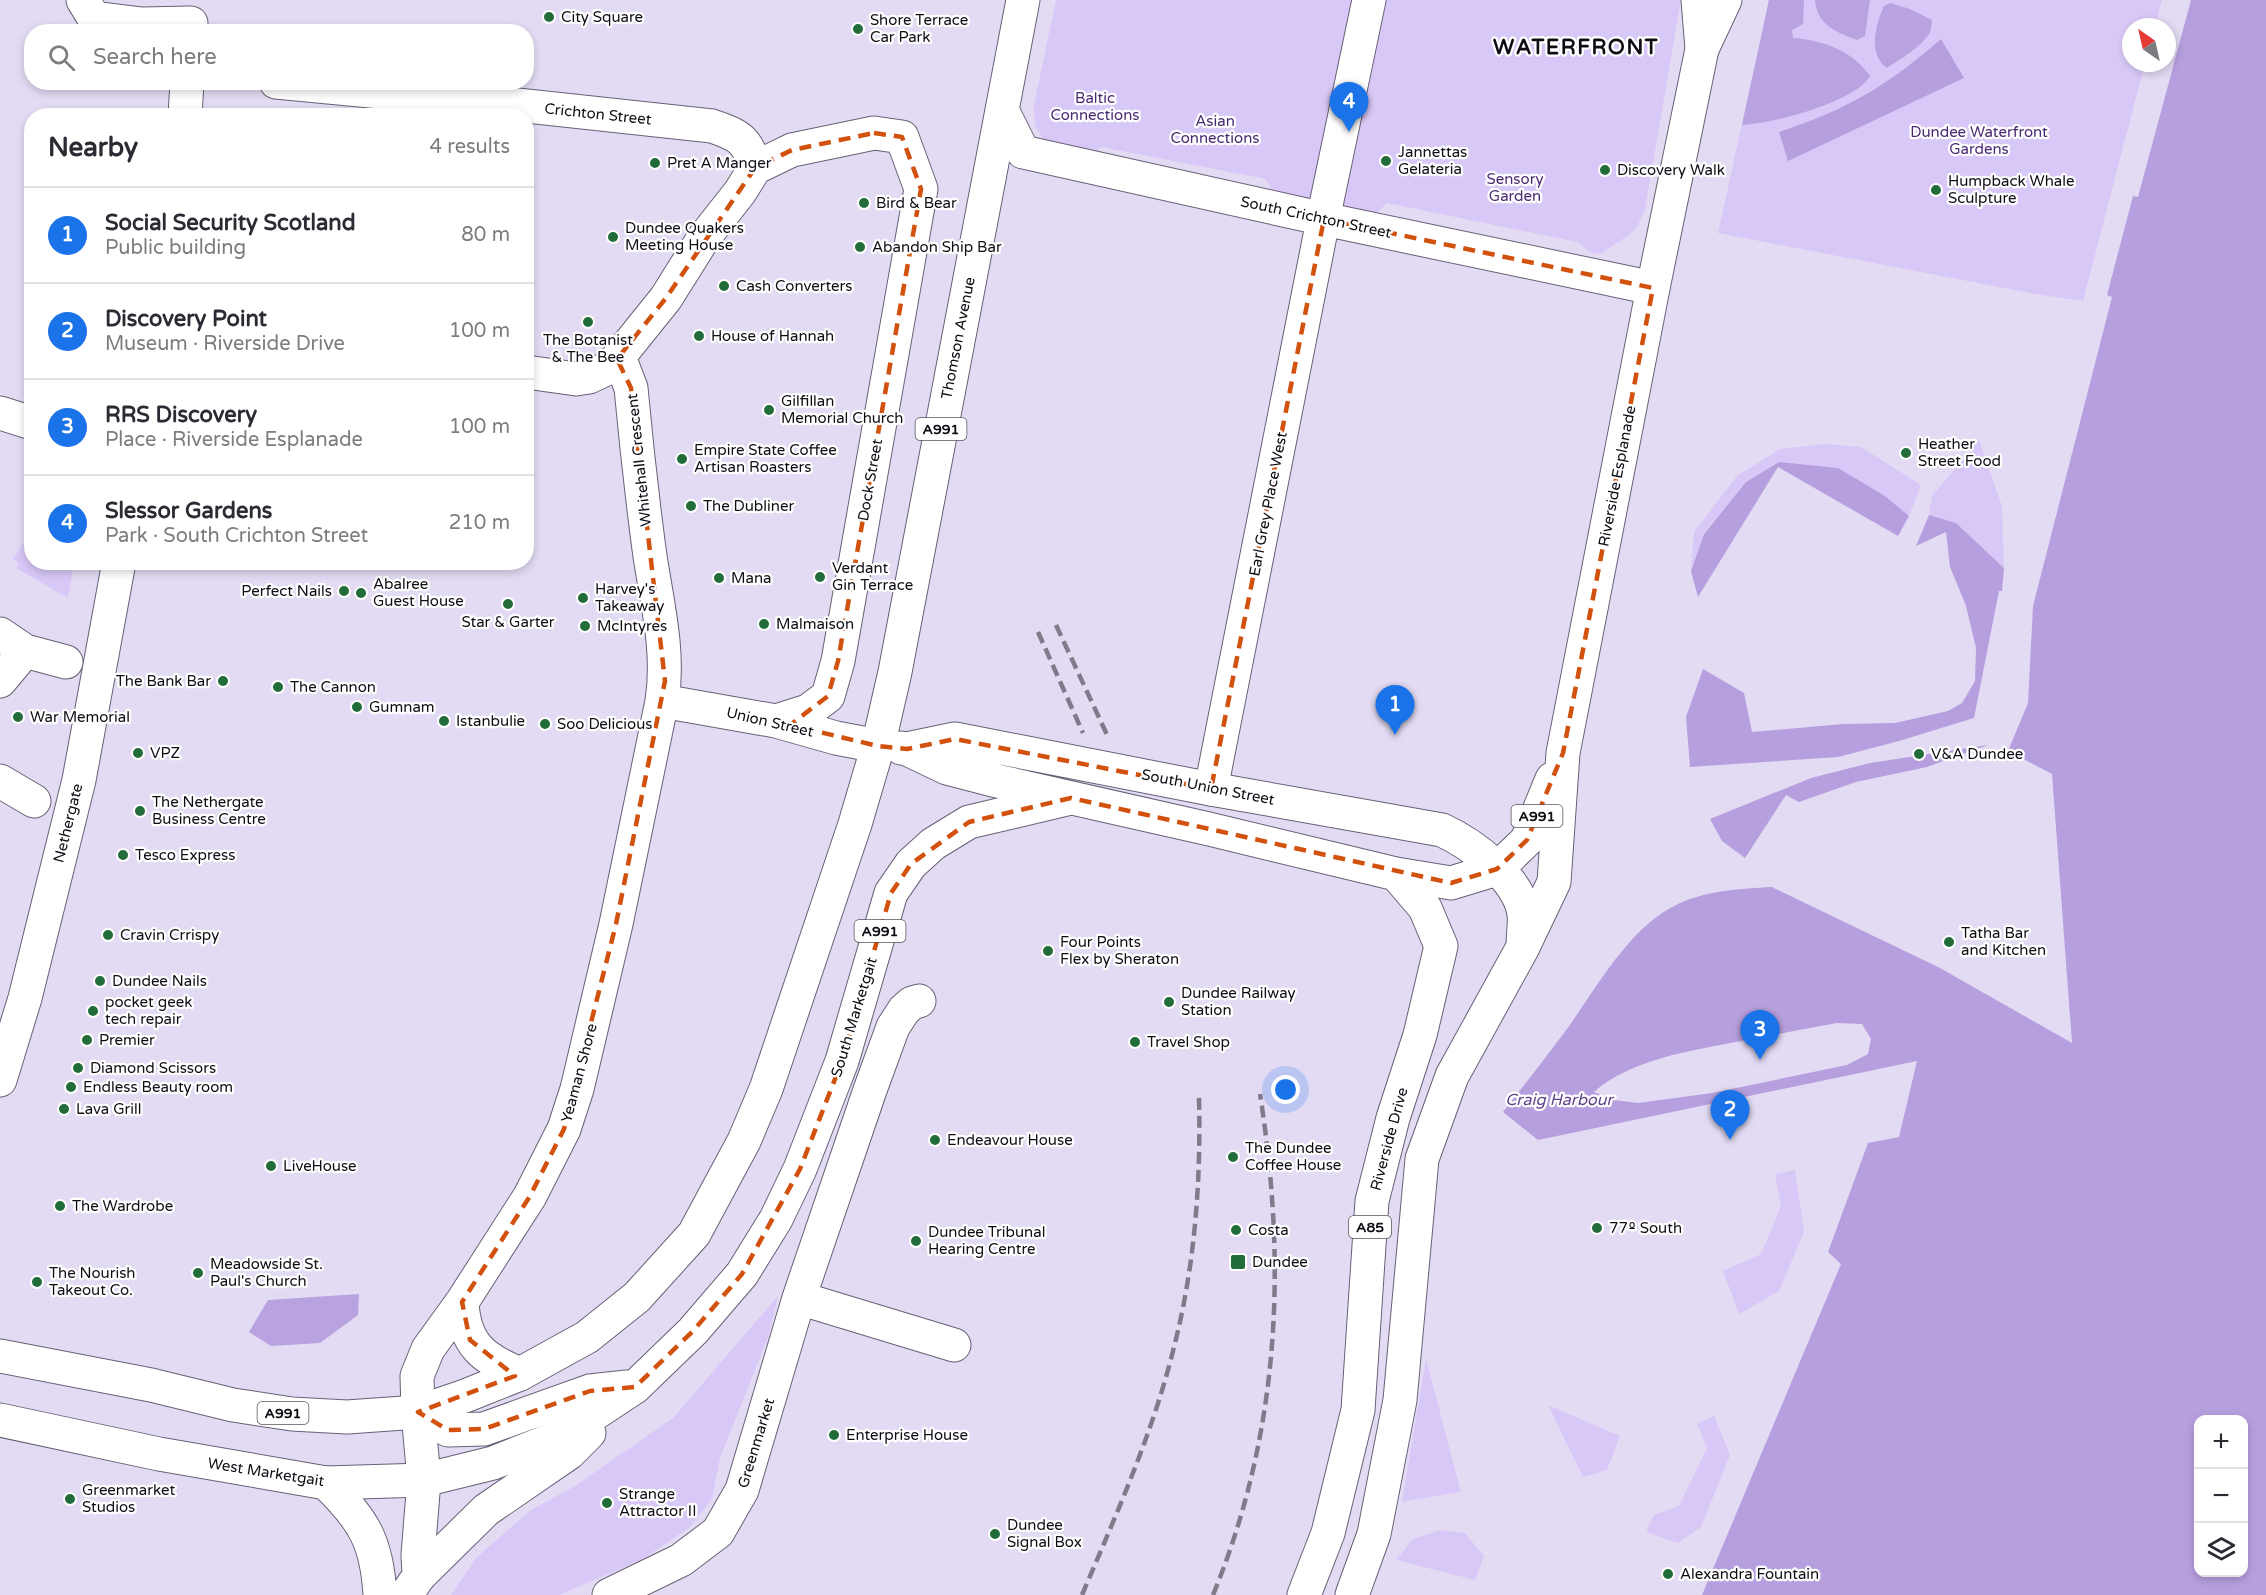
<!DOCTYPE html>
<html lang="en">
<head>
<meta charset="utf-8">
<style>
  body { margin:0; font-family:"Varela Round",sans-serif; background:#f7f7f7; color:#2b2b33 }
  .controls { position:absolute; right:18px; bottom:18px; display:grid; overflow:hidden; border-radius:12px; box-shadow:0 3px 9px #0003 }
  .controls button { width:54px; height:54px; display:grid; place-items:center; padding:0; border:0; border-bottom:2px solid #e1e1e2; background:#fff; color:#2b2b33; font:30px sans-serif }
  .compass { position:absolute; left:2122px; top:18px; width:54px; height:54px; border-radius:50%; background:#fff; box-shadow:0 3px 9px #0003; rotate:326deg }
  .you { position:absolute; left:1286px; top:1090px; width:21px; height:21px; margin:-15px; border:4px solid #fff; border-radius:50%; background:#1a73e8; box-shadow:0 0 0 9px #1a73e833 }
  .badge { display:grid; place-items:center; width:39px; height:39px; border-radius:50%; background:#1a73e8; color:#fff; font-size:20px; font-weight:700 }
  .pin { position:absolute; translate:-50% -50px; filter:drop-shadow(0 2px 3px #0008) }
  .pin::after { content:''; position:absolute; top:32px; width:21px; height:18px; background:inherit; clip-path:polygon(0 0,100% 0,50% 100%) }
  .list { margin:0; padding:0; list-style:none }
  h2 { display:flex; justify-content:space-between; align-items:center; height:78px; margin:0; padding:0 24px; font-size:26px }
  h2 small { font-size:20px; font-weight:400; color:#7c7c81 }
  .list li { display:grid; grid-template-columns:39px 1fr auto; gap:18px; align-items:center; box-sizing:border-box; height:96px; padding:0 24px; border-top:2px solid #e1e1e2 }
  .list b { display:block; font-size:22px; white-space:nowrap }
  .list p { margin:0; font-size:20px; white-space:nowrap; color:#7c7c81 }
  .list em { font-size:20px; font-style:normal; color:#7c7c81 }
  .icon { flex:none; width:33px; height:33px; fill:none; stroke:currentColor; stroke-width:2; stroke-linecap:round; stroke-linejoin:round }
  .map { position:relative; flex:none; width:2266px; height:1595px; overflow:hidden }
  .search { position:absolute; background:#fff; box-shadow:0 3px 9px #0003; left:24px; top:24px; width:510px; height:66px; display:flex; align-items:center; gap:15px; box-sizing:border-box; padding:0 21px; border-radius:24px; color:#7c7c81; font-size:22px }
  .panel { position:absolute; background:#fff; box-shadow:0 3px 9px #0003; left:24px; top:108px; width:510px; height:462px; border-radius:24px }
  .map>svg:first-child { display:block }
</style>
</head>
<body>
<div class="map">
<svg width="2266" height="1595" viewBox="0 0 2266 1595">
  <rect width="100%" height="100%" fill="#e3dbf4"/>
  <path fill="#d8c8f7" d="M1056 0H1681L1645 209 1637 227 1629 235 1600 254 1591 253 1577 242 1387 203 1375 214 1273 192 1266 179 1101 147 1093 158 1061 152 1043 139 1035 126 1034 105Z
    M1769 0H2162L2155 27H2131V63H2145L2083 301 2041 295 1718 233Z
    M1979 440 2002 506 2004 568 1956 523 1929 515 1932 496Z
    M1826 444 1861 447 1921 485 1909 516 1885 496 1779 462 1746 482 1704 533 1691 571 1694 532 1737 476 1780 449Z
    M26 539 31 543 32 562 74 563 68 598 16 568 19 563 13 559 23 543 25 544Z
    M1795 1170 1804 1232 1779 1291 1739 1314 1723 1271 1761 1254 1781 1206 1775 1174Z
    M778 1296 768 1337 720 1458 712 1499 690 1527 643 1559 559 1595H451L476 1558 531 1510 575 1486 673 1418Z
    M1426 1359 1461 1492 1402 1502Z
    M1548 1405 1620 1436 1607 1470 1583 1477Z
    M1714 1416 1730 1455 1701 1527 1678 1543 1646 1532 1654 1515 1679 1506 1707 1448 1697 1424Z
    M1440 1530 1465 1533 1484 1556 1475 1580 1396 1560 1413 1539Z"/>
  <path fill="#b8a2e0" d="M1769 0H1804L1803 24 1792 30 1793 38C1823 40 1853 51 1870 76 1856 102 1771 124 1742 125Z
    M1815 0H1870L1865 36 1857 40C1836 32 1817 25 1815 0Z
    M1890 3 1910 9 1932 20C1931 25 1932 30 1929 34 1920 48 1900 59 1887 68 1867 54 1876 24 1884 6Z
    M359 1294 358 1315 320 1343 271 1346 249 1332 268 1300Z"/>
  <path fill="#b69fde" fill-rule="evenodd" d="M2191 0H2266V1595H1702L1841 1264 1828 1252 1868 1143 1899 1137 1917 1061 1538 1140 1503 1112C1525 1084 1546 1057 1567 1029 1597 987 1630 926 1678 904 1708 890 1740 889 1772 887L1778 890 1940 968 2072 1043 2052 774 2008 751 2028 703 2033 606 2112 297 2107 295 2133 196 2138 197ZM1837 1023 1862 1024 1871 1039 1868 1054 1847 1065 1712 1093 1638 1103 1614 1100 1594 1092C1631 1059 1694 1050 1741 1041 1773 1035 1805 1029 1837 1023ZM2198 1420H2244V1572H2198Z
    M1941 39 1964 78 1788 161 1779 132C1844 111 1889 85 1941 39Z
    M1779 462 1838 468 1885 496 1909 516 1898 536 1778 467 1698 597 1691 571 1704 534 1746 482Z
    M1929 515 1956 523 2004 568 2002 591H1999L1974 718 1899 741 1838 757 1690 767 1686 717 1703 669 1744 693 1752 732 1843 724 1895 723 1948 711 1962 703 1975 681 1976 648 1966 606 1950 567 1946 532 1916 546Z
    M1988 745 1927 767 1856 782 1799 802 1786 795 1745 858 1722 841 1710 819 1811 778 1870 763Z"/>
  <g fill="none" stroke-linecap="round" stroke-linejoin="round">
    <defs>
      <path id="minor" d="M83 0 94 18 142 24 191 23
        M276 82 527 106 712 126C738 135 748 139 755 168
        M1003 112 1023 152 1324 219 1653 288
        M185 116 187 82
        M526 372 576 379 589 377 604 370 617 359 666 298 703 239 740 192 755 168 792 150 874 133 902 137 921 189 838 661 828 696 808 711 776 721
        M0 413 32 423
        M0 634 25 651
        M0 681 25 651 66 662
        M662 701 776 721 836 738 878 746
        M0 781 34 801
        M1211 789 1326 205 1369 0
        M0 1080 25 998 79 780 119 562
        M799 1298 954 1345
        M462 1302C464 1344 483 1359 520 1374
        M326 1483C364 1520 377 1542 380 1595
        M406 1595 419 1576 418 1555 424 1480 418 1412 417 1376 428 1349 462 1302 530 1196 564 1129 577 1089 616 924 662 701C670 649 656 600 649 549 642 496 636 442 631 388L623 367 617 359
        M609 1595 681 1560 718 1532 742 1490 799 1298 870 1090 893 1027 904 1010 912 1003 919 1001"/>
      <path id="major" d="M901 748 907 749 955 739 1211 789 1442 830C1472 844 1519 878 1524 914 1525 924 1523 936 1523 946
        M907 749 947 768 997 781 1209 829 1396 874 1451 883 1497 869 1527 840 1552 779
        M0 1356 151 1385 233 1405 292 1414 347 1417 418 1412 465 1396 520 1374 587 1337 637 1297 694 1234 744 1141 766 1089 855 824 878 746 895 672 1023 0
        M418 1412 448 1430 484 1429 590 1391 627 1387
        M0 1420 159 1454 326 1483 424 1480 493 1463 561 1436 635 1387 693 1331 742 1274 776 1219 800 1169 842 1061 891 893 911 864 933 844 969 822 1071 798
        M419 1576 486 1510 569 1453 589 1433
        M1304 1595 1328 1533 1358 1410 1372 1201 1393 1118 1420 1035 1441 946 1425 908 1396 874
        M1352 1595 1374 1534 1400 1400 1422 1159 1452 1076 1523 947 1554 882 1563 753 1653 288 1702 49 1698 0"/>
      <path id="highway" d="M1702 49 1725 0"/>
    </defs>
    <use href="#minor" stroke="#686076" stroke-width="35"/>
    <use href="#major" stroke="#686076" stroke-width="35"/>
    <use href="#highway" stroke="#686076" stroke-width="35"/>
    <use href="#minor" stroke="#fff" stroke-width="33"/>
    <use href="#major" stroke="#fff" stroke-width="33"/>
    <use href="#highway" stroke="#fff" stroke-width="33"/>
    <path stroke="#807a8b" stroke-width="4.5" stroke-dasharray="12 6" stroke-linecap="butt" d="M1056 625 1109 739
      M1038 632 1083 733
      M1082 1595C1116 1515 1152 1435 1173 1351 1195 1267 1201 1182 1199 1097
      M1213 1595C1280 1432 1287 1266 1260 1094"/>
  </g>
  <path fill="none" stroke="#d2510d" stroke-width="4.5" stroke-dasharray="12 8" stroke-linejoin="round" d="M874 133 902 137 921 189 838 661 828 696 790 725 878 746 907 749 955 739 1211 789 1324 219 1653 288 1563 753 1527 840 1497 869 1451 883 1071 798 969 822 911 864 891 893 842 1061 800 1169 742 1274 693 1331 635 1387 590 1391 484 1429 448 1430 418 1412 515 1376 470 1340 462 1302 530 1196 564 1129 616 924 665 681 631 388 617 359 666 298 755 168 792 150Z"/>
  <g fill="#226c3a" stroke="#fff" stroke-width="2">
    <circle cx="549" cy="17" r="6"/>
    <circle cx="858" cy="29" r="6"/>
    <circle cx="1386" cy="161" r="6"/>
    <circle cx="655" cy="163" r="6"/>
    <circle cx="1605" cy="170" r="6"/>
    <circle cx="1936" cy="190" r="6"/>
    <circle cx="864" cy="203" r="6"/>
    <circle cx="613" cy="237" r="6"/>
    <circle cx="860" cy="247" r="6"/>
    <circle cx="724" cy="286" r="6"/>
    <circle cx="588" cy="322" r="6"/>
    <circle cx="699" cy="336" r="6"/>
    <circle cx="769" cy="410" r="6"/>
    <circle cx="1906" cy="453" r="6"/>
    <circle cx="682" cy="459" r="6"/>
    <circle cx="691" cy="506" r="6"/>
    <circle cx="820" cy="577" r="6"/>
    <circle cx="719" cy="578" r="6"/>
    <circle cx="344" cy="591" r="6"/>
    <circle cx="361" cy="593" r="6"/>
    <circle cx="583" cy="598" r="6"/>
    <circle cx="508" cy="604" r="6"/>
    <circle cx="764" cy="624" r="6"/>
    <circle cx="585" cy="626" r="6"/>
    <circle cx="223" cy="681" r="6"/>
    <circle cx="278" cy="687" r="6"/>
    <circle cx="357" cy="707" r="6"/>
    <circle cx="18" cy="717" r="6"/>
    <circle cx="444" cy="721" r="6"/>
    <circle cx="545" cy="724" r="6"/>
    <circle cx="138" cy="753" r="6"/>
    <circle cx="1919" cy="754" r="6"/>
    <circle cx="140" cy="811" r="6"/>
    <circle cx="123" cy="855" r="6"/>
    <circle cx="108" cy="935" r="6"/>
    <circle cx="1949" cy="942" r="6"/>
    <circle cx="1048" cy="951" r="6"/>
    <circle cx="100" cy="981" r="6"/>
    <circle cx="1169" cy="1002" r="6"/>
    <circle cx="93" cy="1011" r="6"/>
    <circle cx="87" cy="1040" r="6"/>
    <circle cx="1135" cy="1042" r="6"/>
    <circle cx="78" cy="1068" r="6"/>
    <circle cx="71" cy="1087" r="6"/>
    <circle cx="64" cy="1109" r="6"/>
    <circle cx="935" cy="1140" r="6"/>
    <circle cx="1233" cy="1157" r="6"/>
    <circle cx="271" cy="1166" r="6"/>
    <circle cx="60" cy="1206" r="6"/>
    <circle cx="1597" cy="1228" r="6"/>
    <circle cx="1236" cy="1230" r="6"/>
    <circle cx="916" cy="1241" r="6"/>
    <rect x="1230" y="1254" width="16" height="16" rx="3"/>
    <circle cx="198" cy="1273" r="6"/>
    <circle cx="37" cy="1282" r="6"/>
    <circle cx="834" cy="1435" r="6"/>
    <circle cx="70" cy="1499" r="6"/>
    <circle cx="607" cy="1503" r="6"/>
    <circle cx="995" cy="1534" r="6"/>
    <circle cx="1668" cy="1574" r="6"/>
  </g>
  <g text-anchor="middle" stroke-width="4.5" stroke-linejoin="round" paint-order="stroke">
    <g fill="#fff" stroke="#57555a" stroke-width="1.5">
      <rect x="915.5" y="418" width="51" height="22" rx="4.5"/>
      <rect x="1511.5" y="805" width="51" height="22" rx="4.5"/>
      <rect x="854.5" y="920" width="51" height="22" rx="4.5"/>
      <rect x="1349" y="1216" width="42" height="22" rx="4.5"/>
      <rect x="257.5" y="1402" width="51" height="22" rx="4.5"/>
    </g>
    <g font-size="14" font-weight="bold" fill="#0f0c14">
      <text x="941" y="434">A991</text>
      <text x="1537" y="821">A991</text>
      <text x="880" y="936">A991</text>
      <text x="1370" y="1232">A85</text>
      <text x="283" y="1418">A991</text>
    </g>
    <g font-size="15" fill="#0f0c14" stroke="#fff" text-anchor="start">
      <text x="561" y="22">City Square</text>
      <text x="870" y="25">Shore Terrace<tspan x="870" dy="17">Car Park</tspan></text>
      <text x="1398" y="157">Jannettas<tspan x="1398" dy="17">Gelateria</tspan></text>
      <text x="667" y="168">Pret A Manger</text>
      <text x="1617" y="175">Discovery Walk</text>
      <text x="1948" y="186">Humpback Whale<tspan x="1948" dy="17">Sculpture</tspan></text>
      <text x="876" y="208">Bird &amp; Bear</text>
      <text x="625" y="233">Dundee Quakers<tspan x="625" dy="17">Meeting House</tspan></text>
      <text x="872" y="252">Abandon Ship Bar</text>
      <text x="736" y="291">Cash Converters</text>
      <text x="711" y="341">House of Hannah</text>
      <text x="588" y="345" text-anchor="middle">The Botanist<tspan x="588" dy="17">&amp; The Bee</tspan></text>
      <text x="781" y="406">Gilfillan<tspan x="781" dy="17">Memorial Church</tspan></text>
      <text x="1918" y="449">Heather<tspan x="1918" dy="17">Street Food</tspan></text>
      <text x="694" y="455">Empire State Coffee<tspan x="694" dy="17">Artisan Roasters</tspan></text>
      <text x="703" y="511">The Dubliner</text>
      <text x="832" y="573">Verdant<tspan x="832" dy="17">Gin Terrace</tspan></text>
      <text x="731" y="583">Mana</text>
      <text x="373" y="589">Abalree<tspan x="373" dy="17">Guest House</tspan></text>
      <text x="595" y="594">Harvey's<tspan x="595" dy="17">Takeaway</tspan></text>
      <text x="332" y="596" text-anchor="end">Perfect Nails</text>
      <text x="508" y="627" text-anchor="middle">Star &amp; Garter</text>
      <text x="776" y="629">Malmaison</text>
      <text x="597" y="631">McIntyres</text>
      <text x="211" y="686" text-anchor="end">The Bank Bar</text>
      <text x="290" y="692">The Cannon</text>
      <text x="369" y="712">Gumnam</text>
      <text x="30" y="722">War Memorial</text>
      <text x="456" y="726">Istanbulie</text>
      <text x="557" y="729">Soo Delicious</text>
      <text x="150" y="758">VPZ</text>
      <text x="1931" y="759">V&amp;A Dundee</text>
      <text x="152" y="807">The Nethergate<tspan x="152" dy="17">Business Centre</tspan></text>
      <text x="135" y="860">Tesco Express</text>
      <text x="1961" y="938">Tatha Bar<tspan x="1961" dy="17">and Kitchen</tspan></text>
      <text x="120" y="940">Cravin Crrispy</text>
      <text x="1060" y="947">Four Points<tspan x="1060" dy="17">Flex by Sheraton</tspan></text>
      <text x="112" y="986">Dundee Nails</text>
      <text x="1181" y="998">Dundee Railway<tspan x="1181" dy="17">Station</tspan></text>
      <text x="105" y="1007">pocket geek<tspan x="105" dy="17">tech repair</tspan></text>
      <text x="99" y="1045">Premier</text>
      <text x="1147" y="1047">Travel Shop</text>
      <text x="90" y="1073">Diamond Scissors</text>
      <text x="83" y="1092">Endless Beauty room</text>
      <text x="76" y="1114">Lava Grill</text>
      <text x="947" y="1145">Endeavour House</text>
      <text x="1245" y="1153">The Dundee<tspan x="1245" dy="17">Coffee House</tspan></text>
      <text x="283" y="1171">LiveHouse</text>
      <text x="72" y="1211">The Wardrobe</text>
      <text x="1609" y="1233">77º South</text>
      <text x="1248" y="1235">Costa</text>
      <text x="928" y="1237">Dundee Tribunal<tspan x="928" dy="17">Hearing Centre</tspan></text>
      <text x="1252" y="1267">Dundee</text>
      <text x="210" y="1269">Meadowside St.<tspan x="210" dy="17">Paul's Church</tspan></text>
      <text x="49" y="1278">The Nourish<tspan x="49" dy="17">Takeout Co.</tspan></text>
      <text x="846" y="1440">Enterprise House</text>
      <text x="82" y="1495">Greenmarket<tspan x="82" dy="17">Studios</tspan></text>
      <text x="619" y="1499">Strange<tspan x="619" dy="17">Attractor II</tspan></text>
      <text x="1007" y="1530">Dundee<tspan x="1007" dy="17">Signal Box</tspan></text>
      <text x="1680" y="1579">Alexandra Fountain</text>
    </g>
    <g font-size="15" fill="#492972" stroke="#fff">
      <text x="1095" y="103">Baltic<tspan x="1095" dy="17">Connections</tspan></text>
      <text x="1215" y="126">Asian<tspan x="1215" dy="17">Connections</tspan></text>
      <text x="1979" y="137">Dundee Waterfront<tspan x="1979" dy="17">Gardens</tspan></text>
      <text x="1515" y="184">Sensory<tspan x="1515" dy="17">Garden</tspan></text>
    </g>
    <g font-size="15" fill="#0f0c14" stroke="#fff">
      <text transform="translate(598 114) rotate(6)" y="5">Crichton Street</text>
      <text transform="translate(1316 217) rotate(12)" y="5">South Crichton Street</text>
      <text transform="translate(958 338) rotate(-79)" y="5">Thomson Avenue</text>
      <text transform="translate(639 460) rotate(-96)" y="5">Whitehall Crescent</text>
      <text transform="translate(1617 476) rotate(-79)" y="5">Riverside Esplanade</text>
      <text transform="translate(870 480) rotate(-80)" y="5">Dock Street</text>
      <text transform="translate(1268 504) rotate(-79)" y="5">Earl Grey Place West</text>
      <text transform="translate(770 722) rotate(13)" y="5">Union Street</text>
      <text transform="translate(1208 787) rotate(11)" y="5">South Union Street</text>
      <text transform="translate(68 823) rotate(-76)" y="5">Nethergate</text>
      <text transform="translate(854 1017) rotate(-73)" y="5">South Marketgait</text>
      <text transform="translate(579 1073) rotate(-75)" y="5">Yeaman Shore</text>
      <text transform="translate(1389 1139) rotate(-75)" y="5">Riverside Drive</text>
      <text transform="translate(756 1443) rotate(-73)" y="5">Greenmarket</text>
      <text transform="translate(266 1472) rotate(9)" y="5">West Marketgait</text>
    </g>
    <g font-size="16" font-style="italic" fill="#60418c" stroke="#fff">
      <text x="1559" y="1105">Craig Harbour</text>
    </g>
    <g font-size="21" font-weight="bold" letter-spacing="1.5" fill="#0f0c14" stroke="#fff">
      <text x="1576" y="54">WATERFRONT</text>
    </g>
  </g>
</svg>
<div class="controls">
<button>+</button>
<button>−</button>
<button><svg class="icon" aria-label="layers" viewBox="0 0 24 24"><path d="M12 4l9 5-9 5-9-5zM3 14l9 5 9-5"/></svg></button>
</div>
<svg class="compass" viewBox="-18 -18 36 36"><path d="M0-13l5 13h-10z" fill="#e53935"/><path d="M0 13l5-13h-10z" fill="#7c7c81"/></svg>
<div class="you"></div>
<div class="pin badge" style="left:1395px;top:735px">1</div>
<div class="pin badge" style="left:1730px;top:1140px">2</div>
<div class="pin badge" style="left:1760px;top:1060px">3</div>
<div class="pin badge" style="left:1349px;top:132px">4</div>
<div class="search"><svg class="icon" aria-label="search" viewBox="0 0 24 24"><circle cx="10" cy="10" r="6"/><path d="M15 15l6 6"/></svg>Search here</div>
<section class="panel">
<h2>Nearby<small>4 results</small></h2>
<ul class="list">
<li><span class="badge">1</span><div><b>Social Security Scotland</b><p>Public building</p></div><em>80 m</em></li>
<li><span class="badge">2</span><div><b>Discovery Point</b><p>Museum · Riverside Drive</p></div><em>100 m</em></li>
<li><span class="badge">3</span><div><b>RRS Discovery</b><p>Place · Riverside Esplanade</p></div><em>100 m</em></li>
<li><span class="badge">4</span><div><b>Slessor Gardens</b><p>Park · South Crichton Street</p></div><em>210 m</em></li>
</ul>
</section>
</div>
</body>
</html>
